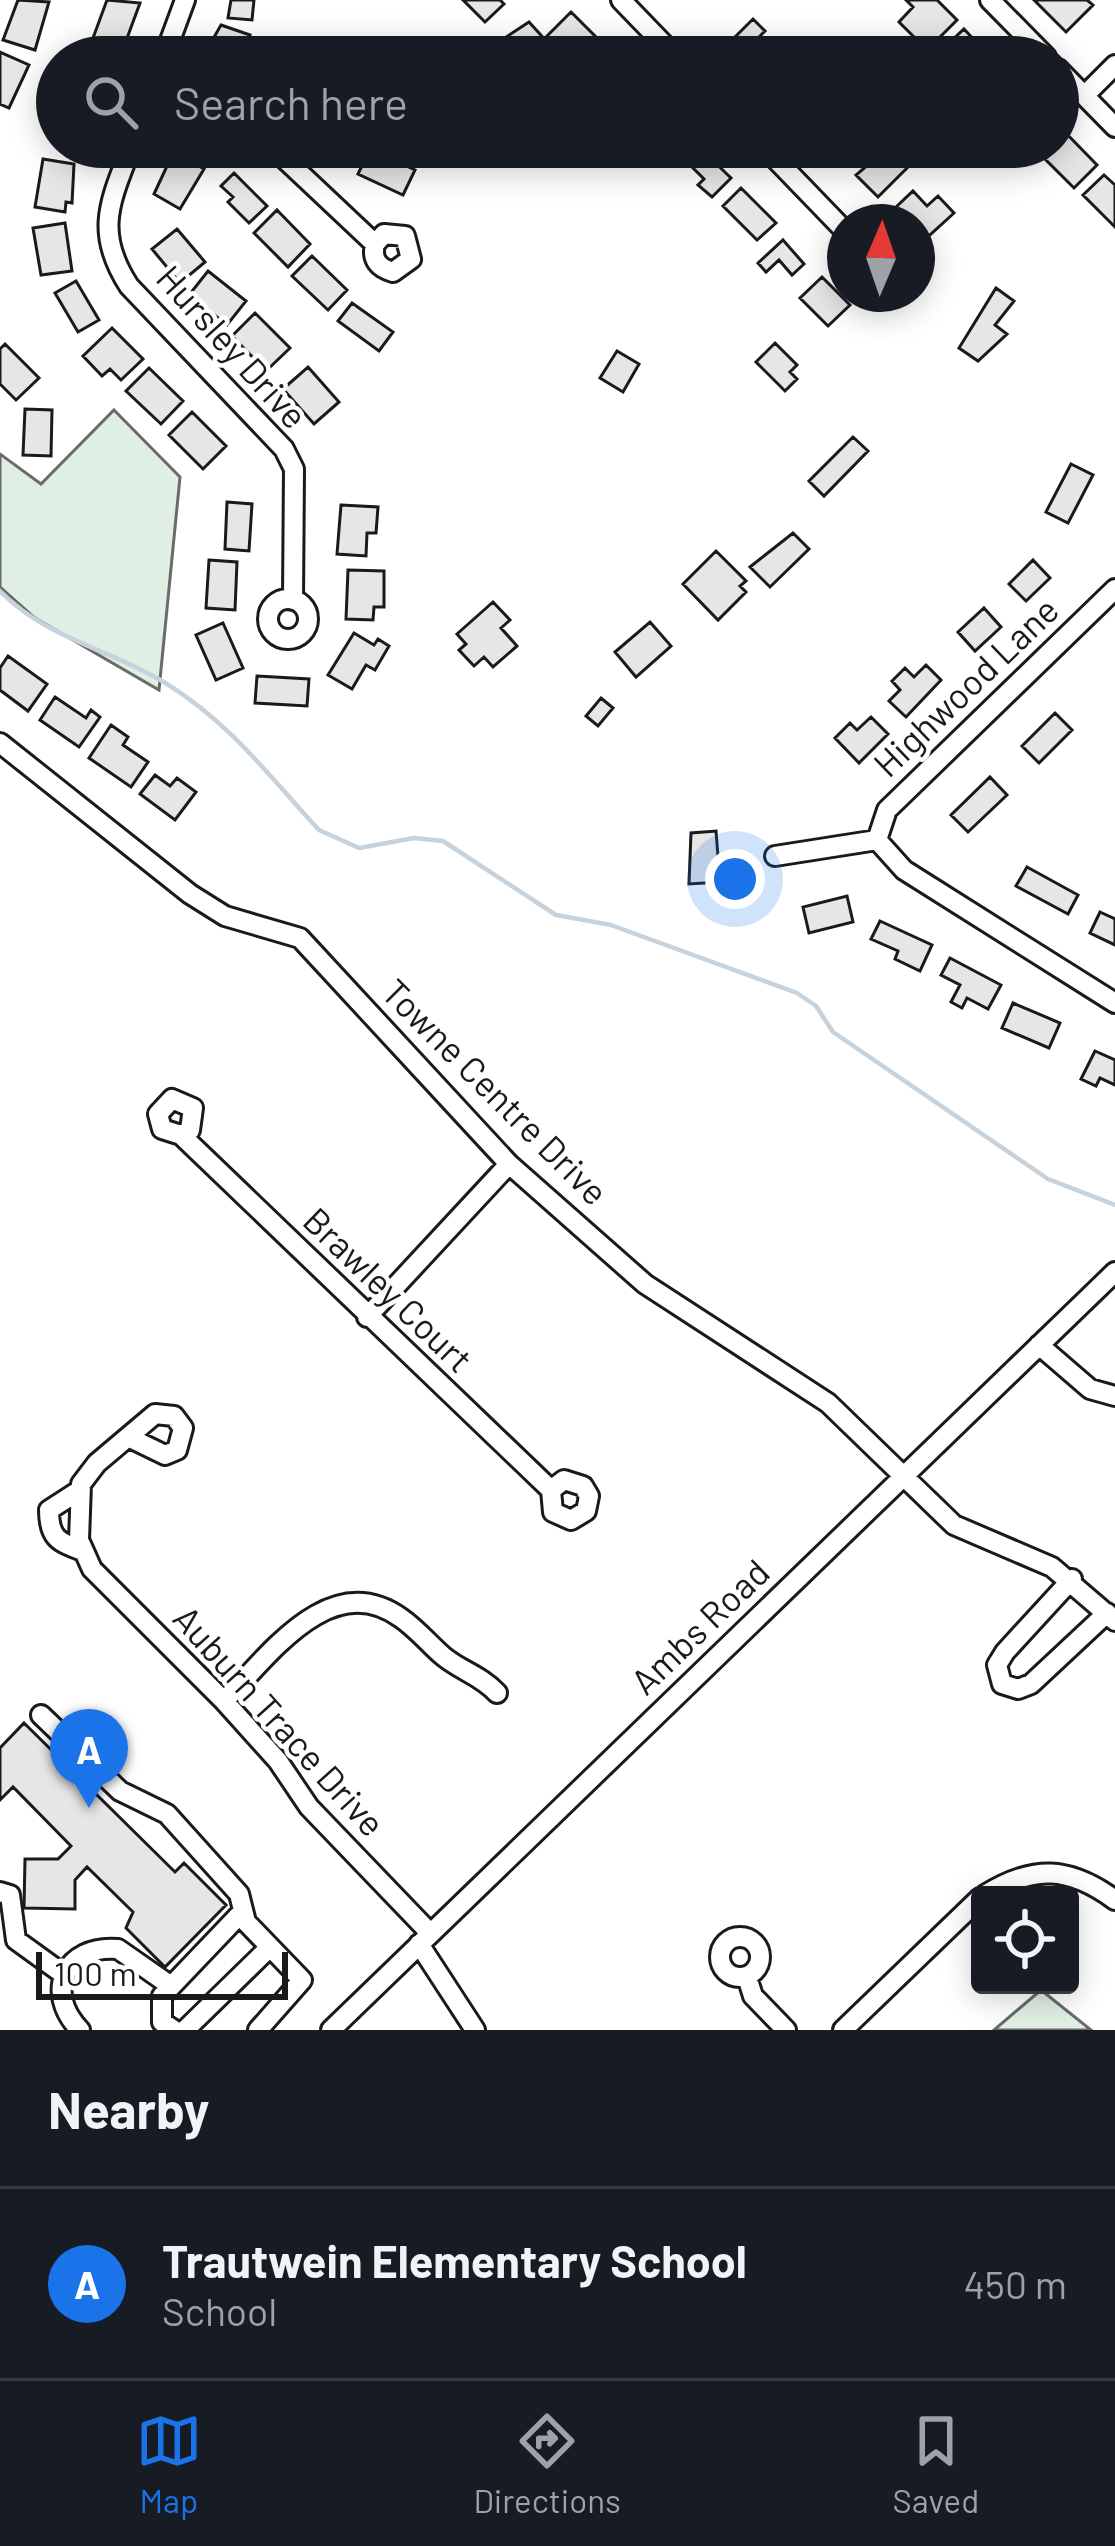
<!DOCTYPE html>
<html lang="en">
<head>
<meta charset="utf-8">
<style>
  body { margin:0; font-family:Barlow,sans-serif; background:#20242c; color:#f1f3f6 }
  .controls { position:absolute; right:36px; bottom:36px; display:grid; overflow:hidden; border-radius:12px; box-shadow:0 6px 30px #0003 }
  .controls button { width:108px; height:108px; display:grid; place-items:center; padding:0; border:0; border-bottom:3px solid #363941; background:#171b24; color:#f1f3f6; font:60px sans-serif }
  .compass { position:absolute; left:827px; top:204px; width:108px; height:108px; border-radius:50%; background:#171b24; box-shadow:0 6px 30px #0003; rotate:2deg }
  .scale { position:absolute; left:36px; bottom:30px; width:252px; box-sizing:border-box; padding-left:12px; border:6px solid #1a1a1a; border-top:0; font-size:33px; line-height:42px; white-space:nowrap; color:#1a1a1a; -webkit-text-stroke:9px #fff; paint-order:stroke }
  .you { position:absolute; left:735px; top:879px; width:42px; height:42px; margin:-30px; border:9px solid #fff; border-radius:50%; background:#1a73e8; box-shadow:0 0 0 18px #1a73e833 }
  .badge { display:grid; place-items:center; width:78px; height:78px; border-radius:50%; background:#1a73e8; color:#fff; font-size:39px; font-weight:700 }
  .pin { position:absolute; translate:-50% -99px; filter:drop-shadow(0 3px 6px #0008) }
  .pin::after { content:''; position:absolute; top:63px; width:42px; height:36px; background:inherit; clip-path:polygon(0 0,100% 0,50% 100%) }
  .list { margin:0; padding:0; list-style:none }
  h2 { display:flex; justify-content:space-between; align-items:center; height:156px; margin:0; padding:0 48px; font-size:51px }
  h2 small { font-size:39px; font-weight:400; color:#9ea1a6 }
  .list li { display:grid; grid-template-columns:78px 1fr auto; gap:36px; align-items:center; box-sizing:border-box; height:192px; padding:0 48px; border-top:3px solid #363941 }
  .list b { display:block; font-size:45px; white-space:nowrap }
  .list p { margin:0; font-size:39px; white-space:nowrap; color:#9ea1a6 }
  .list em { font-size:39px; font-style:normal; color:#9ea1a6 }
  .icon { flex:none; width:66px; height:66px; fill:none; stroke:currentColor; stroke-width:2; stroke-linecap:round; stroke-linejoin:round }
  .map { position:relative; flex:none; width:1115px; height:2030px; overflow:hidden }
  .search { position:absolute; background:#171b24; box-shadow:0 6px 30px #0003; left:36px; right:36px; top:36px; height:132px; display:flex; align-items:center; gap:30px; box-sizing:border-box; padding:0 42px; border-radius:66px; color:#9ea1a6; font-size:45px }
  .sheet { height:348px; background:#171b24 }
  nav { display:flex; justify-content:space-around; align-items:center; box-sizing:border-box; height:168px; border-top:3px solid #363941; background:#171b24; font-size:33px; color:#9ea1a6 }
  nav a { display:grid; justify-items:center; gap:6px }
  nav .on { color:#1a73e8 }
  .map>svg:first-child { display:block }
</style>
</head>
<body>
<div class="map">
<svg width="1115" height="2030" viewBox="0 0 1115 2030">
  <rect width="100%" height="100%" fill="#fff"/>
  <path fill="#e0efe3" stroke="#6a6a6a" stroke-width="3" d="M114 410 180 477 159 690 35 618 0 587V454L41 484Z
    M1041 1990 1091 2030H994Z"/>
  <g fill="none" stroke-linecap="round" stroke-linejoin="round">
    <path stroke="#c6d2dc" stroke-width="4.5" d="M0 591C48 640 111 649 167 684 230 723 270 777 319 830L359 848 414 838 443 841 556 915 611 925 797 993 816 1006 833 1032 1048 1179 1115 1205"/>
  </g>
  <path fill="#e6e6e6" stroke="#1a1a1a" stroke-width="3" d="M18 0 49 2 35 50 3 40Z
    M107 0 140 3 123 49 93 38Z
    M231 0H254L252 20 228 18Z
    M463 0H500L504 4 485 22Z
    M906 0H937L957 20 927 50 899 22 913 7Z
    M1034 0H1087L1093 5 1066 32Z
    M571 12 599 40 582 57 564 44 558 50 546 37Z
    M753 19 765 31 757 39 769 51 763 57H745L730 42Z
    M529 22 548 43 532 57H505L494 45Z
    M221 25 250 35 242 57 205 53Z
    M964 29 990 57H956L948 44Z
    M0 52 29 65 9 108 0 104Z
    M1058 125 1097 165 1074 188 1045 159 1053 152 1047 147H1058Z
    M864 147H906L917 158 878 197 856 175 869 164 858 153Z
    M700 148 731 178 712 197 698 185 704 179 687 162Z
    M370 149 415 170 403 195 358 174Z
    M174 151 204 169 180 209 154 194Z
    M43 159 74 164 72 203 66 202 65 212 35 207Z
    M234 173 267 206 249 223 228 202 233 197 221 186Z
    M1104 175 1115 185V227L1083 195Z
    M741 188 776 223 757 240 723 206Z
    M913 191 927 206 938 196 954 213 921 243 917 222H909L895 208Z
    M277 210 310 244 288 267 254 233Z
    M65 223 72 271 41 275 33 228Z
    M177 229 205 262 180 283 152 249Z
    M783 240 804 264 792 275 779 260 766 272 758 263Z
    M312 256 347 290 328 310 292 276Z
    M208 271 246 301 227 325 189 295Z
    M822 277 850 305 828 326 800 298Z
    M76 281 99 320 78 332 55 293Z
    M996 288 1014 301 995 325 1007 334 978 361 959 348Z
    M352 303 393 332 379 351 338 321Z
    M255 313 290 348 266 371 232 336Z
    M112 328 143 359 121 380 110 369 102 376 83 356Z
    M775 343 797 365 790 372 797 379 785 391 756 362Z
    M5 344 39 378 16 400 0 384V349Z
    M617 351 639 364 623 392 600 378Z
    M308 367 339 402 314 424 283 389Z
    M149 368 183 401 161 424 126 391Z
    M25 409 52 410 51 456 23 455Z
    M192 412 226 446 203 469 169 435Z
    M853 437 868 451 824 496 809 481Z
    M1071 464 1093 475 1068 523 1046 512Z
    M227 502 252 504 249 551 225 549Z
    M341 505 378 507 376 533H367L366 556 337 554Z
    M793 533 809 549 770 587 750 567Z
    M716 551 746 581 740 586 746 592 718 620 683 584Z
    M209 560 237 562 235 610 206 608Z
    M1033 560 1050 578 1026 601 1009 584Z
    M348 570 384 571V607H374L373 620 346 619Z
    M493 602 510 620 501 628 517 646 493 667 484 657 474 666 459 650 466 644 457 634Z
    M984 608 1001 627 975 651 958 632Z
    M650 622 671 646 636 677 615 652Z
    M223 623 243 668 216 680 196 635Z
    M354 633 374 645 378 639 389 646 375 670 366 665 352 689 328 675Z
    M8 656 47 684 28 711 0 690V668Z
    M926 665 941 680 906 717 889 701 900 690 892 681 905 668 914 677Z
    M257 676 309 679 307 706 255 703Z
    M55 697 86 718 91 710 100 717 79 747 40 720Z
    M601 698 613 708 598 726 586 716Z
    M1055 713 1072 730 1039 763 1022 746Z
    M871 717 888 734 859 763 835 738 850 723 857 730Z
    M111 725 128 737 123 745 148 762 131 787 89 758Z
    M155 775 170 786 177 778 196 792 175 820 140 794Z
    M990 777 1007 795 968 832 951 815Z
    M716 831 720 882 689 884 691 833Z
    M1027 867 1078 895 1068 914 1016 886Z
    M847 896 853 922 809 933 803 907Z
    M1100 912 1115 919V945L1090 933Z
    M880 921 932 945 920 971 895 959 898 951 871 939Z
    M950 958 1001 985 988 1009 967 998 962 1008 951 1002 960 985 941 975Z
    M1013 1003 1060 1023 1049 1048 1002 1028Z
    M1095 1051 1115 1060V1085L1100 1078 1096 1086 1081 1079Z
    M24 1723 175 1872 184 1863 226 1905 165 1967 126 1928 133 1912 87 1867 75 1880V1909L24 1908 25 1859H58L71 1846 13 1787 0 1800V1748Z"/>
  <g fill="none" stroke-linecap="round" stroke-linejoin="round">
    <defs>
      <path id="minor" d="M621 0 676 57
        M990 0 1046 57
        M164 57 185 0
        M1058 69 1115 127
        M1084 96 1115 65
        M131 147C110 202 94 232 129 286L284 449 294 469 293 600
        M272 147 375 244C371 260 379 268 393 272L411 259 405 236 384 234 375 244
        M764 147 845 231
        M268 619a20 20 0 1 1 40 0a20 20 0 1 1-40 0Z
        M0 743 190 894 225 916 300 938 509 1164 645 1284 828 1403 954 1525 1052 1567 1115 1621
        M877 840 887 810 1115 589
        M775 856 877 840 904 870 1115 1003
        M181 1135 190 1130 193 1108 172 1099 158 1114 162 1129 181 1135 551 1490 553 1512 571 1520 586 1511 589 1496 583 1486 564 1480 551 1490
        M367 1317 509 1164
        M1039 1345 1090 1389 1115 1396
        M128 1437 165 1455 177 1450 183 1428 174 1416 155 1414 97 1463 81 1484 79 1540 92 1569 224 1701 278 1761 309 1807 430 1933
        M80 1490 49 1510C49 1538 58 1542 83 1551
        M1072 1579 1005 1652 997 1665 1002 1684 1018 1689 1031 1684 1107 1613
        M224 1701C268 1657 330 1567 401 1618 417 1629 429 1644 443 1656 461 1671 480 1675 497 1693
        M41 1715 120 1791 167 1814 239 1894 246 1922 302 1980 258 2030
        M0 1892 10 1895 16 1940 63 1974
        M985 1895C1033 1865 1069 1866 1115 1900
        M720 1957a20 20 0 1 1 40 0a20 20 0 1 1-40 0Z
        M419 1944 475 2030
        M747 1977 753 1996 786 2030
        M80 2030C43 1992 65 1944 118 1949L171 1986
        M174 2030 162 2022V1996L243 1911
        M185 2030 270 1947
        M331 2030 1115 1272
        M843 2030 980 1898"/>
    </defs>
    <use href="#minor" stroke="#1a1a1a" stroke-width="24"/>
    <use href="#minor" stroke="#fff" stroke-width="18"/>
  </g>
  <g text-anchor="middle" stroke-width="9" stroke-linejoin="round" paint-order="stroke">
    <g font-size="36" fill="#1a1a1a" stroke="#fff">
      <text transform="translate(232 347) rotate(48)" y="13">Hursley Drive</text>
      <text transform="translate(966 687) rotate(-44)" y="13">Highwood Lane</text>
      <text transform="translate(495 1092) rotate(45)" y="13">Towne Centre Drive</text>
      <text transform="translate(388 1290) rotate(44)" y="13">Brawley Court</text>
      <text transform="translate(700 1627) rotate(-44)" y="13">Ambs Road</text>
      <text transform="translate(279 1721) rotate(48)" y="13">Auburn Trace Drive</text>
    </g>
  </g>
</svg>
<div class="controls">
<button><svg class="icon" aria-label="locate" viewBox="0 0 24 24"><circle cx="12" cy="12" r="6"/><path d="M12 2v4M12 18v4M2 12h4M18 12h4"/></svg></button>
</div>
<svg class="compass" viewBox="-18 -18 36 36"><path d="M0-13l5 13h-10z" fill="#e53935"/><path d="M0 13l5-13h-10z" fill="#9ea1a6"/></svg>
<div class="scale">100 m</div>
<div class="you"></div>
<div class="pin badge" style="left:89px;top:1808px">A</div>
<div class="search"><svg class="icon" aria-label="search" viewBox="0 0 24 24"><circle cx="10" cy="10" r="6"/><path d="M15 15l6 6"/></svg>Search here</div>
</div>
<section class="sheet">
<h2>Nearby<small></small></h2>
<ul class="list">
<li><span class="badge">A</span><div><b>Trautwein Elementary School</b><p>School</p></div><em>450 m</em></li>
</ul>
</section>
<nav>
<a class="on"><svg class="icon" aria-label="map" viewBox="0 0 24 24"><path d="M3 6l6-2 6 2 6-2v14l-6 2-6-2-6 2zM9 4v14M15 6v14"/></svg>Map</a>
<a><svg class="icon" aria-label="directions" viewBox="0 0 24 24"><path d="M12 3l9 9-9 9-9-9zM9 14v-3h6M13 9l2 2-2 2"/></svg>Directions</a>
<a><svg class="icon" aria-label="saved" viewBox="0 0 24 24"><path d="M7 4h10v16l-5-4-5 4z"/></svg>Saved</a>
</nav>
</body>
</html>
